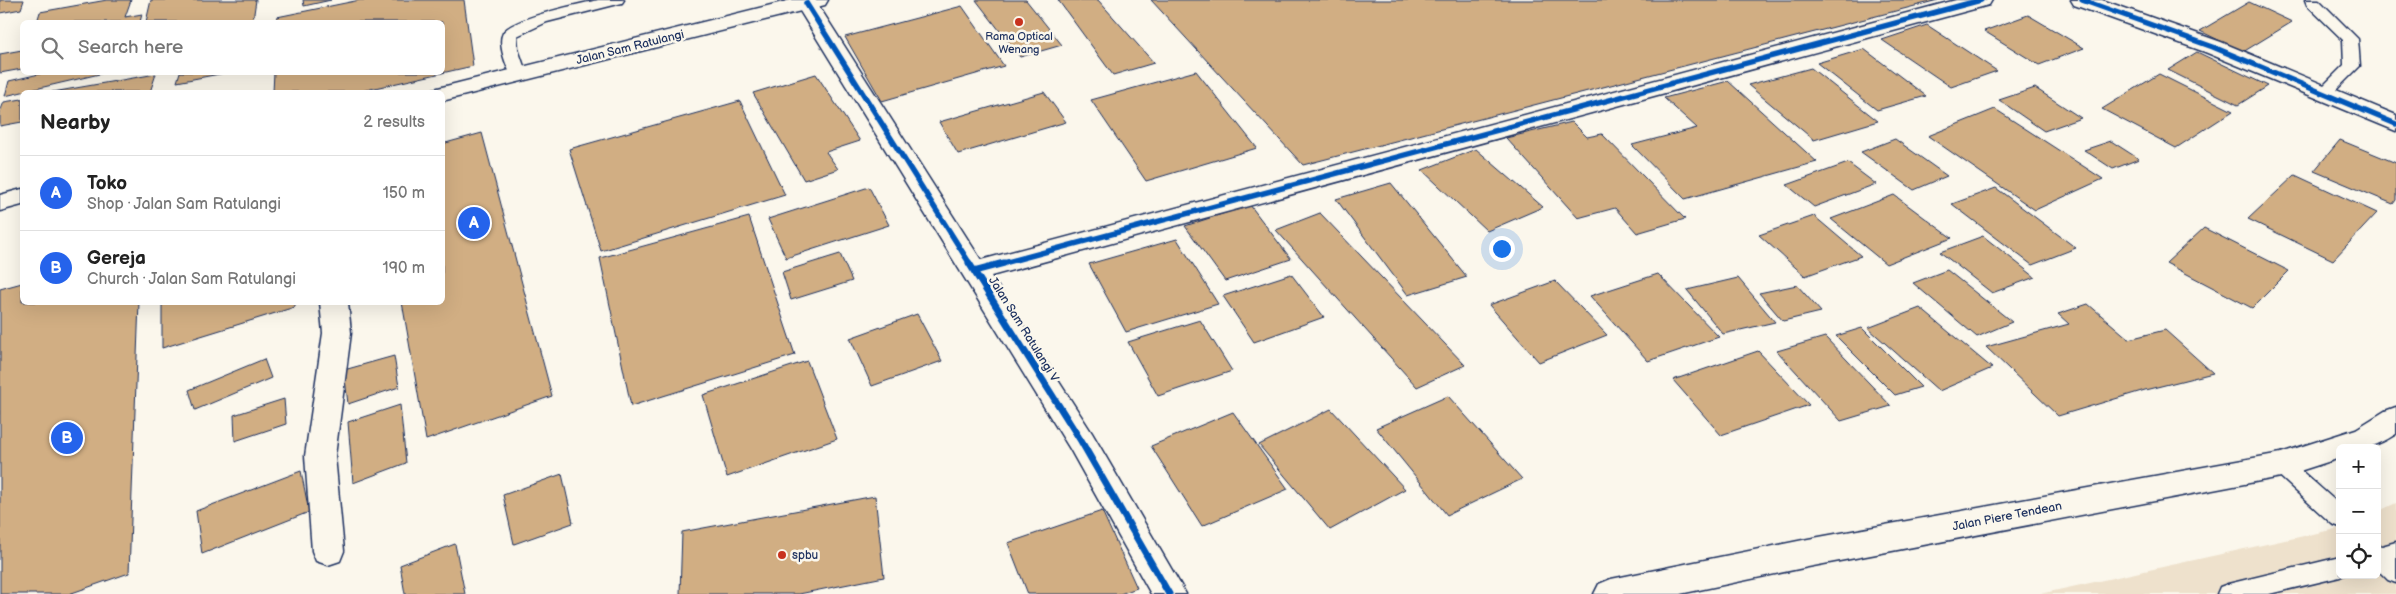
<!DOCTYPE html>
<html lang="en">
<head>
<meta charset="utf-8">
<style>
  body { margin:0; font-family:"Balsamiq Sans",sans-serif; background:#f6f6f6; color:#222 }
  .controls { position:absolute; right:15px; bottom:15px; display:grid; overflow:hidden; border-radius:8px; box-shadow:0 5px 20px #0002 }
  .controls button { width:45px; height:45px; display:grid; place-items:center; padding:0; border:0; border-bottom:1px solid #e0e0e0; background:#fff; color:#222; font:25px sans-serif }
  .you { position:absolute; left:1501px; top:248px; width:18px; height:18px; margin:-12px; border:4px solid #fff; border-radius:50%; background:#1a73e8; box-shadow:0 0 0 8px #1a73e833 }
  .badge { display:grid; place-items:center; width:32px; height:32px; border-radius:50%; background:#2563eb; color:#fff; font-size:16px; font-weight:700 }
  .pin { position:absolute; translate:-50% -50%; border:2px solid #fff; box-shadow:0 1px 5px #0006 }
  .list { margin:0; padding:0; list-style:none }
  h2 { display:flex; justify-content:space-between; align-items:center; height:65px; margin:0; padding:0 20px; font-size:21px }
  h2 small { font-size:16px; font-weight:400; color:#767676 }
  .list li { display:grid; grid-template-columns:32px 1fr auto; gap:15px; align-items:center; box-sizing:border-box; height:75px; padding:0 20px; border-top:1px solid #e0e0e0 }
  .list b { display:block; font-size:19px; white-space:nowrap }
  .list p { margin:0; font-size:16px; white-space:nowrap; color:#767676 }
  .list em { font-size:16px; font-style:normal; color:#767676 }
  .icon { flex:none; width:28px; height:28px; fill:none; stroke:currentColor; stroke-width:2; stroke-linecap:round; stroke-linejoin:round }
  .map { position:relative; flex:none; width:2396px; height:594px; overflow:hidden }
  .search { position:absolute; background:#fff; box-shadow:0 5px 20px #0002; left:20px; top:20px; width:425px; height:55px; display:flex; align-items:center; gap:12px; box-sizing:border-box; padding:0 18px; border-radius:8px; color:#767676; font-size:19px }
  .panel { position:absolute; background:#fff; box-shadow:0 5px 20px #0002; left:20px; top:90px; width:425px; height:215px; border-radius:8px }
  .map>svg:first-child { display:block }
</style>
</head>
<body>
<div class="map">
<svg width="2396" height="594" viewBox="0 0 2396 594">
  <rect width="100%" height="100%" fill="#fbf7ec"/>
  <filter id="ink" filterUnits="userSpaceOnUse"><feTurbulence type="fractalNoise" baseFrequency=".02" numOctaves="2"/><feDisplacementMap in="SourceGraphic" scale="10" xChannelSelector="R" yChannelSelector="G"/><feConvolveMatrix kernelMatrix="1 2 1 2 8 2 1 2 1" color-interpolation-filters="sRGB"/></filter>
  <g filter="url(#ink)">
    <path fill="#eee1cc" d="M2396 503V594H2040L2340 528V575H2377V512Z"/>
    <path fill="#d1ae83" stroke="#1b2f5e" d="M0 0H24L21 9 0 13Z
      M107 0H131L125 17 142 14 140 22H37L40 12Z
      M151 0H256L253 20 243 22H146Z
      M303 0H331L304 6Z
      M360 0H464L473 66 357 92H273L274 72H442V22H276L277 17Z
      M976 0H1026L1062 45 1020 57Z
      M1058 0H1098L1154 63 1113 75Z
      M1151 0H1938L1303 165Z
      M2249 2 2292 22 2243 52 2200 31Z
      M962 6 1004 66 882 101 845 37Z
      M2028 15 2084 48 2039 65 1984 31Z
      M1927 25 1997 71 1951 87 1882 40Z
      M1864 49 1926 96 1877 110 1817 63Z
      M22 50V69L0 73V54Z
      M2197 52 2268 86 2238 105 2168 70Z
      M1811 68 1878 121 1814 140 1748 85Z
      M1196 71 1257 148 1146 181 1091 100Z
      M48 72H108L5 96 9 81Z
      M180 72H230L177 82Z
      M156 74 150 92H52H53Z
      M816 74 860 141 826 152 838 169 804 180 753 93Z
      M2159 74 2233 111 2176 148 2102 109Z
      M1728 81 1817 162 1685 199 1632 145 1697 128 1664 98Z
      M2035 88 2081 118 2044 131 1999 100Z
      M1044 92 1066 122 958 154 939 122Z
      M22 99V122L0 126V112L4 102Z
      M740 101 785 195 601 251 569 149Z
      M1995 109 2103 179 2035 210 1928 136Z
      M1572 122 1587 137 1602 134 1685 219 1637 233 1615 208 1578 218 1506 138Z
      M482 133 552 396 426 440 402 302H442V144Z
      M1895 139 1947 176 1914 190 1861 152Z
      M2340 140 2396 163V200L2393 204 2314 171Z
      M2111 141 2139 159 2113 169 2084 150Z
      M1476 149 1543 207 1487 231 1422 170Z
      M1848 163 1876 184 1814 207 1787 185Z
      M2295 175 2377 213 2333 260 2248 219Z
      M1391 183 1467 277 1408 295 1336 199Z
      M869 187 889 225 786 258 768 219Z
      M1996 188 2076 248 2032 265 1952 204Z
      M1894 195 1952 238 1886 264 1831 219Z
      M1250 205 1291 259 1225 281 1185 226Z
      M1320 213 1465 365 1417 387 1276 230Z
      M1814 216 1861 256 1805 276 1759 235Z
      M749 217 795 355 631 406 600 258Z
      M2204 228 2289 271 2252 308 2166 263Z
      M1983 236 2035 277 1992 293 1940 252Z
      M1177 239 1218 304 1126 332 1089 264Z
      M840 254 852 281 791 300 782 272Z
      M1947 270 2012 322 1977 337 1913 283Z
      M1291 274 1324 317 1254 342 1223 296Z
      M1658 274 1719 337 1648 361 1590 296Z
      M1738 278 1775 322 1723 334 1687 290Z
      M1555 281 1607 335 1539 362 1489 305Z
      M22 283V302H139L129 573 69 594H0V289Z
      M1797 285 1821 312 1783 321 1759 293Z
      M162 302H295V307L162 348Z
      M2088 304 2129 339 2165 330 2213 373 2145 390 2058 416 1986 347 2069 324 2058 314Z
      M1920 308 1992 368 1939 391 1868 328Z
      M917 314 942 361 872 386 850 338Z
      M1200 320 1232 371 1158 396 1128 342Z
      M1862 328 1921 387 1895 395 1836 336Z
      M1825 337 1891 406 1841 421 1777 351Z
      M1758 351 1809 405 1721 435 1673 380Z
      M394 356 399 387 348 404 344 370Z
      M264 359 271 378 195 410 189 390Z
      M807 361 837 439 727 477 703 395Z
      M1448 396 1522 479 1447 515 1376 428Z
      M284 399 286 424 235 441 234 415Z
      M400 405 406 463 353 483 348 422Z
      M1331 409 1405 489 1330 530 1259 445Z
      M1233 412 1288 489 1202 526 1151 446Z
      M301 471 309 512 202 554 196 511Z
      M562 474 573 523 514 544 503 495Z
      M875 496 884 577 799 594H680L682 532Z
      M1102 511 1137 588 1120 594H1028L1008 543Z
      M455 544 465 594H405L400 565Z"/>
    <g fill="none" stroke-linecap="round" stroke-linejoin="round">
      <defs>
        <path id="service" d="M598 0H624L622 3 547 22 517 36 518 49 527 75 519 80 513 78C507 69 497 44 503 33 511 18 580 4 598 0Z
          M2305 0H2319L2358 39 2360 66 2330 96H2318L2316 93 2344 65 2343 40 2307 5Z
          M2281 457 2288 459 2340 505V527L2332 524 2274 471 2270 465 2274 459Z
          M2396 542V583L2388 580 2377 569V545L2382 546Z
          M2340 557V575H2344L2340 577 2269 594H2217L2220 587 2228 584Z"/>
        <path id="minor" d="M797 0H815L981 260 1956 0H1992L1989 5 991 276 1092 433 1186 594H1151L1070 449 795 3Z
          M2071 0H2102L2221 42 2396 115V131L2205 52 2074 5Z
          M320 302H348L351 333 335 456 344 551 340 561 328 565 316 561 312 551 305 456 323 333Z"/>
        <path id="primary" d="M791 0H828L825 5 442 101V92H431L434 89Z
          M22 189V205L0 211V195Z"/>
        <path id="trunk" d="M2396 407V434C2372 449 2367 448 2340 448V458L2281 477 1808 567 1680 594H1594L1599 584 1611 579 1808 539 2281 453 2356 429 2385 411Z"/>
      </defs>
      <use href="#service" stroke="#1b2f5e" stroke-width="3"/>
      <use href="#minor" stroke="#1b2f5e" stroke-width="3"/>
      <use href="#primary" stroke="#1b2f5e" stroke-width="3"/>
      <use href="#trunk" stroke="#1b2f5e" stroke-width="3"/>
      <use href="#service" fill="#fbf7ec" fill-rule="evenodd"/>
      <use href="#minor" fill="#fbf7ec" fill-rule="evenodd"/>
      <use href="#primary" fill="#fbf7ec" fill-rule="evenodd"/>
      <use href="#trunk" fill="#fbf7ec" fill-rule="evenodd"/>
      <defs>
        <path id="cycleway-far1" d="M2082 0 2213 47 2396 124
          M806 3 970 264
          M1000 264 1981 0"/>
        <path id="cycleway" d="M969 263 1081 441 1169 594
          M974 271 1004 263"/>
      </defs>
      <use href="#cycleway-far1" stroke="#fbf7ec" stroke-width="8"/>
      <use href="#cycleway" stroke="#fbf7ec" stroke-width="10"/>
      <use href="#cycleway-far1" stroke="#0057b8" stroke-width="5.5"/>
      <use href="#cycleway" stroke="#0057b8" stroke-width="7"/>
    </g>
  </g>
  <g fill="#c8321e" stroke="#fbf7ec" stroke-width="2">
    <circle cx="1019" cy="22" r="5"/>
    <circle cx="782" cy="555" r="5"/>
  </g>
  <g text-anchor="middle" stroke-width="5" stroke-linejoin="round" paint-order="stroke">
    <g font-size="11" fill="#1b2f5e" stroke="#fbf7ec">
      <text x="1019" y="40">Rama Optical<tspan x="1019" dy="13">Wenang</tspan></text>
    </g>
    <g font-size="12" fill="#1b2f5e" stroke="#fbf7ec">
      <text transform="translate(630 47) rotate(-14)" y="4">Jalan Sam Ratulangi</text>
      <text transform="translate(1024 329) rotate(58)" y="4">Jalan Sam Ratulangi V</text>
      <text transform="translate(2007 516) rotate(-11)" y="4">Jalan Piere Tendean</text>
    </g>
    <g font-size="12" fill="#1b2f5e" stroke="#fbf7ec" text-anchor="start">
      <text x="792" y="559">spbu</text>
    </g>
  </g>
</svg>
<div class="controls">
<button>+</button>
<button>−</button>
<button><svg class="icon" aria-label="locate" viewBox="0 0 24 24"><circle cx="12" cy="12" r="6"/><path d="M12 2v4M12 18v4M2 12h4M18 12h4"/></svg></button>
</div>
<div class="you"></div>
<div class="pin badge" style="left:474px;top:223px">A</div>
<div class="pin badge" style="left:67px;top:438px">B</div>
<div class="search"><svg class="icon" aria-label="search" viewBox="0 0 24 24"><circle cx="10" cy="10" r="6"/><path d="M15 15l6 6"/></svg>Search here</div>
<section class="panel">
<h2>Nearby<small>2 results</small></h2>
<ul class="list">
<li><span class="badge">A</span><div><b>Toko</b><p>Shop · Jalan Sam Ratulangi</p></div><em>150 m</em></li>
<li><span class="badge">B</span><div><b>Gereja</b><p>Church · Jalan Sam Ratulangi</p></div><em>190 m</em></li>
</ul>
</section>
</div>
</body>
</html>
